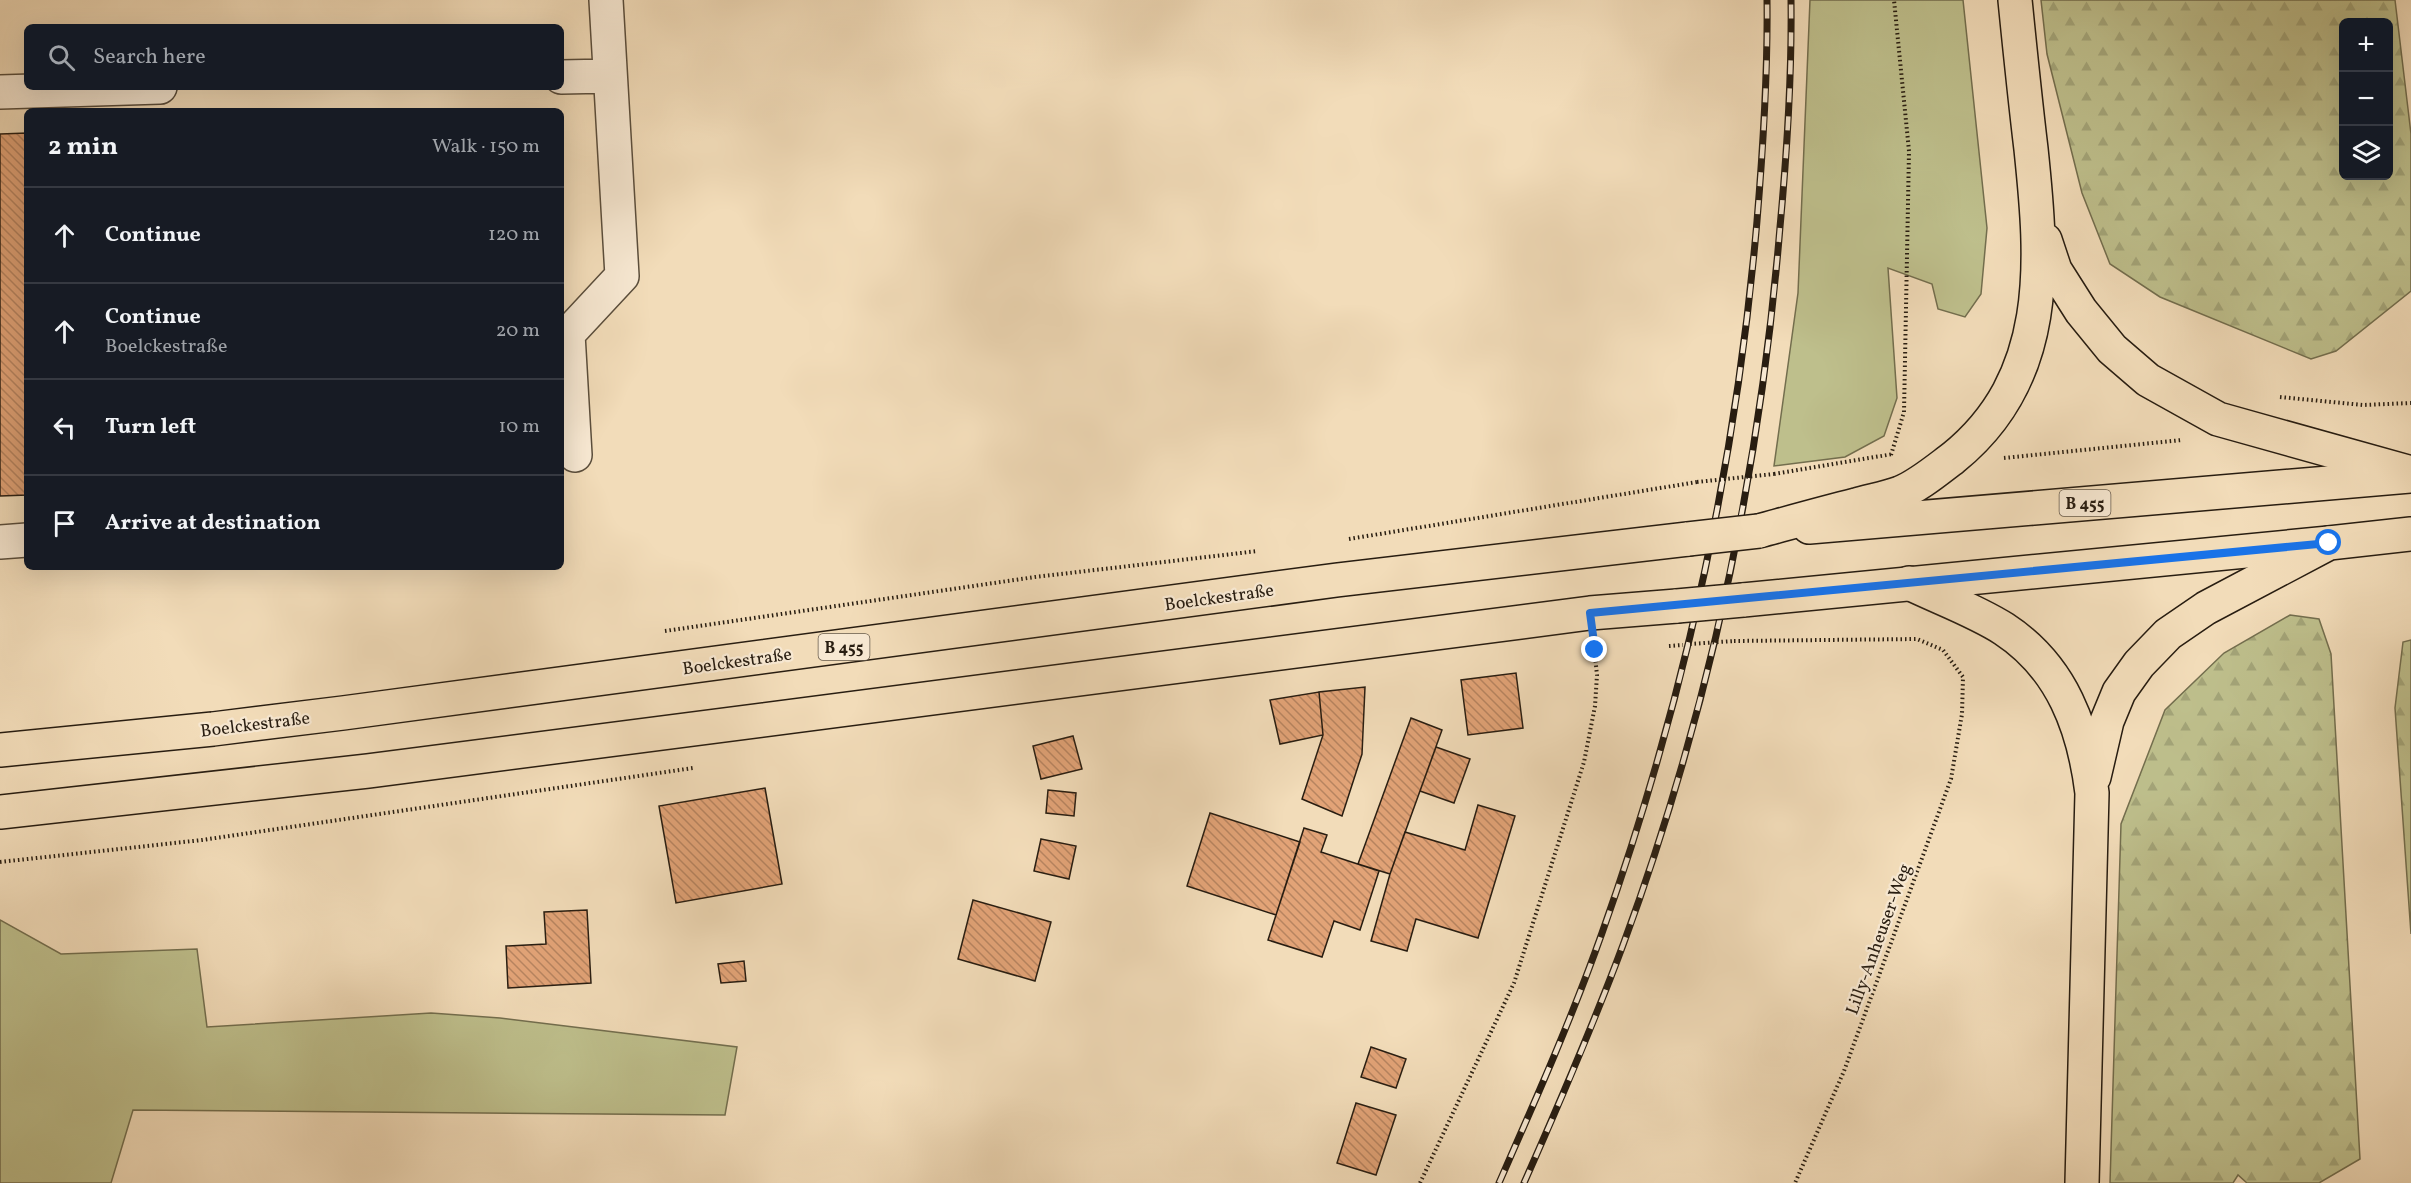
<!DOCTYPE html>
<html lang="en">
<head>
<meta charset="utf-8">
<style>
  body { margin:0; font-family:Vollkorn,serif; background:#20242c; color:#f1f3f6 }
  .controls { position:absolute; right:18px; top:18px; display:grid; overflow:hidden; border-radius:9px; box-shadow:0 6px 24px #0002 }
  .controls button { width:54px; height:54px; display:grid; place-items:center; padding:0; border:0; border-bottom:2px solid #363941; background:#171b24; color:#f1f3f6; font:30px sans-serif }
  .stop { position:absolute; width:18px; height:18px; margin:-14px; border:4px solid #1a73e8; border-radius:50%; background:#fff }
  .stop.end { background:#1a73e8; border-color:#fff; box-shadow:0 2px 6px #0008 }
  .list { margin:0; padding:0; list-style:none }
  h2 { display:flex; justify-content:space-between; align-items:center; height:78px; margin:0; padding:0 24px; font-size:26px }
  h2 small { font-size:20px; font-weight:400; color:#9ea1a6 }
  .list li { display:grid; grid-template-columns:39px 1fr auto; gap:18px; align-items:center; box-sizing:border-box; height:96px; padding:0 24px; border-top:2px solid #363941 }
  .list b { display:block; font-size:22px; white-space:nowrap }
  .list p { margin:0; font-size:20px; white-space:nowrap; color:#9ea1a6 }
  .list em { font-size:20px; font-style:normal; color:#9ea1a6 }
  .icon { flex:none; width:33px; height:33px; fill:none; stroke:currentColor; stroke-width:2; stroke-linecap:round; stroke-linejoin:round }
  .map { position:relative; flex:none; width:2411px; height:1183px; overflow:hidden }
  .search { position:absolute; background:#171b24; box-shadow:0 6px 24px #0002; left:24px; top:24px; width:540px; height:66px; display:flex; align-items:center; gap:15px; box-sizing:border-box; padding:0 21px; border-radius:9px; color:#9ea1a6; font-size:22px }
  .panel { position:absolute; background:#171b24; box-shadow:0 6px 24px #0002; left:24px; top:108px; width:540px; height:462px; border-radius:9px }
  .map>svg:first-child { display:block }
</style>
</head>
<body>
<div class="map">
<svg width="2411" height="1183" viewBox="0 0 2411 1183">
  <defs>
    <pattern id="forest-firs" width="22" height="20" patternUnits="userSpaceOnUse" patternTransform="scale(1.5)"><rect width="22" height="20" fill="#bebf8c"/><path d="M5 1l3.5 6h-7zM16 11l3.5 6h-7z" fill="#a3a478"/></pattern>
    <pattern id="building-back-hatch" width="6" height="6" patternUnits="userSpaceOnUse" patternTransform="scale(1.5)"><rect width="6" height="6" fill="#e2a377"/><path d="M-1 5l2 2M0 0l6 6M5-1l2 2" fill="none" stroke="#b78460"/></pattern>
  </defs>
  <rect width="100%" height="100%" fill="#f2dcb9"/>
  <filter id="stains"><feTurbulence type="fractalNoise" baseFrequency=".00333" numOctaves="4"/><feColorMatrix values="0 0 0 0 .2 0 0 0 0 .09 0 0 0 0 .02 0 0 0 .5 -.17"/></filter>
  <radialGradient id="worn" r=".72"><stop offset=".6" stop-color="#630" stop-opacity="0"/><stop offset="1" stop-color="#630" stop-opacity=".3"/></radialGradient>
  <path fill="#bebf8c" stroke="#736e4e" stroke-width="1.5" d="M1810 0H1963L1987 228 1981 294 1965 317 1938 309 1932 284 1888 268 1897 398 1884 436 1845 457 1774 466 1798 293Z
    M0 920 61 954 197 949 207 1027 431 1013 500 1018 737 1047 725 1115 133 1110 111 1183H0Z"/>
  <path fill="url(#forest-firs)" stroke="#736e4e" stroke-width="1.5" fill-rule="evenodd" d="M2041 0H2395L2411 134V291L2336 351 2311 359 2160 297 2110 264 2082 193 2047 54ZM2344 22H2388V176H2344Z
    M2290 615 2319 619 2331 654 2360 1159 2319 1183H2247L2238 1175 2233 1183H2110L2121 824 2165 710 2224 653Z
    M2411 640V934L2395 708 2403 642Z"/>
  <path fill="url(#building-back-hatch)" stroke="#281d11" stroke-width="1.5" d="M27 133V495L0 496V134Z
    M1516 673 1523 728 1468 735 1461 680Z
    M1365 687 1362 754 1342 816 1302 799 1323 735 1319 692Z
    M1319 692 1323 735 1280 744 1270 700Z
    M1411 718 1442 730 1390 874 1358 864Z
    M1073 736 1082 769 1041 779 1033 746Z
    M1436 747 1470 759 1454 803 1420 791Z
    M765 788 782 884 676 903 659 806Z
    M1048 790 1076 793 1074 816 1046 813Z
    M1478 805 1515 816 1478 938 1416 919 1407 951 1371 941 1390 874 1405 832 1465 850Z
    M1210 813 1300 842 1276 915 1187 886Z
    M1304 828 1327 835 1321 852 1379 871 1360 930 1334 921 1322 957 1268 940Z
    M1041 839 1076 846 1069 879 1034 871Z
    M973 900 1051 922 1035 981 958 959Z
    M587 910 591 983 508 988 506 946 546 944 544 912Z
    M744 961 746 981 721 983 718 964Z
    M1371 1047 1406 1059 1396 1088 1361 1077Z
    M1356 1103 1396 1115 1376 1175 1337 1163Z"/>
  <g fill="none" stroke-linecap="round" stroke-linejoin="round">
    <defs>
      <path id="minor" d="M561 77 610 76
        M0 92 160 87
        M575 455 568 334 622 276 606 0
        M0 542 27 540"/>
      <path id="major" d="M1809 527 2411 476
        M1743 600 2329 543
        M0 750 213 729 343 713 1337 580 1688 539
        M0 812 368 771 1590 613 1677 606"/>
      <path id="highway" d="M2045 240 2055 270 2081 311 2112 349 2148 380 2218 419 2411 473
        M1759 531C1792 522 1824 513 1856 505 1870 501 1886 498 1900 493 1918 486 1937 470 1953 458 2052 378 2043 263 2031 149 2025 99 2020 50 2015 0
        M1909 583C1940 598 1976 611 2004 629 2062 667 2084 728 2092 793L2082 1183
        M2094 777 2107 721 2119 692 2139 664 2168 634 2206 608 2329 543 2411 534"/>
    </defs>
    <use href="#minor" stroke="#5a4d3b" stroke-width="36"/>
    <use href="#major" stroke="#281d11" stroke-width="36"/>
    <use href="#highway" stroke="#281d11" stroke-width="36"/>
    <path stroke="#281d11" stroke-width="4" stroke-dasharray="1.5 3" stroke-linecap="butt" d="M2280 397 2363 405 2411 403
      M1891 455 1904 412 1909 151 1894 0
      M2004 458 2182 440
      M1774 474 1893 454
      M1349 539 1697 482
      M665 631 1035 577 1258 551
      M1734 641 1917 639 1943 650 1963 677 1962 714 1951 779 1844 1071 1795 1183
      M0 862 202 840 693 768
      M1420 1183 1514 983 1584 762 1595 706 1597 675 1594 647"/>
    <use href="#minor" stroke="#f7e8d2" stroke-width="33"/>
    <use href="#major" stroke="#f2dcb9" stroke-width="33"/>
    <use href="#highway" stroke="#f2dcb9" stroke-width="33"/>
    <defs>
      <path id="rail" d="M1499 1183C1535 1101 1572 1018 1602 933 1684 703 1736 464 1757 221 1763 148 1768 74 1767 0
        M1524 1183C1559 1104 1593 1026 1623 945 1708 715 1760 471 1780 227 1787 152 1792 76 1791 0"/>
    </defs>
    <use href="#rail" stroke="#281d11" stroke-width="7"/>
    <use href="#rail" stroke="#f7e8d2" stroke-width="4.5" stroke-dasharray="14" stroke-linecap="butt"/>
    <defs>
      <path id="major-bridge" d="M1688 539 1759 531
        M1677 606 1743 600"/>
    </defs>
    <use href="#major-bridge" stroke="#281d11" stroke-width="36" stroke-linecap="butt"/>
    <path stroke="#281d11" stroke-width="4" stroke-dasharray="1.5 3" stroke-linecap="butt" d="M1697 482 1774 474
      M1690 644 1734 641
      M1669 646 1683 645"/>
    <use href="#major-bridge" stroke="#f2dcb9" stroke-width="33"/>
  </g>
  <g fill="none" stroke-linecap="round" stroke-linejoin="round">
    <path stroke="#1a73e8" stroke-width="8" d="M1595 650 1590 613 2329 543"/>
  </g>
  <g text-anchor="middle" stroke-width="4.5" stroke-linejoin="round" paint-order="stroke">
    <g fill="#f7e8d2" stroke="#665a4b" stroke-width="1.5">
      <rect x="2059.5" y="490" width="51" height="26" rx="4.5"/>
      <rect x="818.5" y="634" width="51" height="26" rx="4.5"/>
    </g>
    <g font-size="16" font-weight="bold" fill="#281d11">
      <text x="2085" y="509">B 455</text>
      <text x="844" y="653">B 455</text>
    </g>
    <g font-size="18" fill="#281d11" stroke="#f7e8d2">
      <text transform="translate(1219 597) rotate(-8)" y="6">Boelckestraße</text>
      <text transform="translate(737 661) rotate(-8)" y="6">Boelckestraße</text>
      <text transform="translate(255 724) rotate(-7)" y="6">Boelckestraße</text>
      <text transform="translate(1878 939) rotate(-70)" y="6">Lilly-Anheuser-Weg</text>
    </g>
  </g>
  <rect width="100%" height="100%" filter="url(#stains)"/>
  <rect width="100%" height="100%" fill="url(#worn)"/>
</svg>
<div class="controls">
<button>+</button>
<button>−</button>
<button><svg class="icon" aria-label="layers" viewBox="0 0 24 24"><path d="M12 4l9 5-9 5-9-5zM3 14l9 5 9-5"/></svg></button>
</div>
<div class="stop" style="left:2329px;top:543px"></div>
<div class="stop end" style="left:1595px;top:650px"></div>
<div class="search"><svg class="icon" aria-label="search" viewBox="0 0 24 24"><circle cx="10" cy="10" r="6"/><path d="M15 15l6 6"/></svg>Search here</div>
<section class="panel">
<h2>2 min<small>Walk · 150 m</small></h2>
<ul class="list">
<li><svg class="icon" aria-label="ahead" viewBox="0 0 24 24"><path d="M12 20V5M6 11l6-6 6 6"/></svg><div><b>Continue</b></div><em>120 m</em></li>
<li><svg class="icon" aria-label="ahead" viewBox="0 0 24 24"><path d="M12 20V5M6 11l6-6 6 6"/></svg><div><b>Continue</b><p>Boelckestraße</p></div><em>20 m</em></li>
<li><svg class="icon" aria-label="left" viewBox="0 0 24 24"><path d="M17 20v-9H6M10 6l-5 5 5 5"/></svg><div><b>Turn left</b></div><em>10 m</em></li>
<li><svg class="icon" aria-label="arrive" viewBox="0 0 24 24"><path d="M6 21V4h12l-3 4 3 4H6"/></svg><div><b>Arrive at destination</b></div></li>
</ul>
</section>
</div>
</body>
</html>
